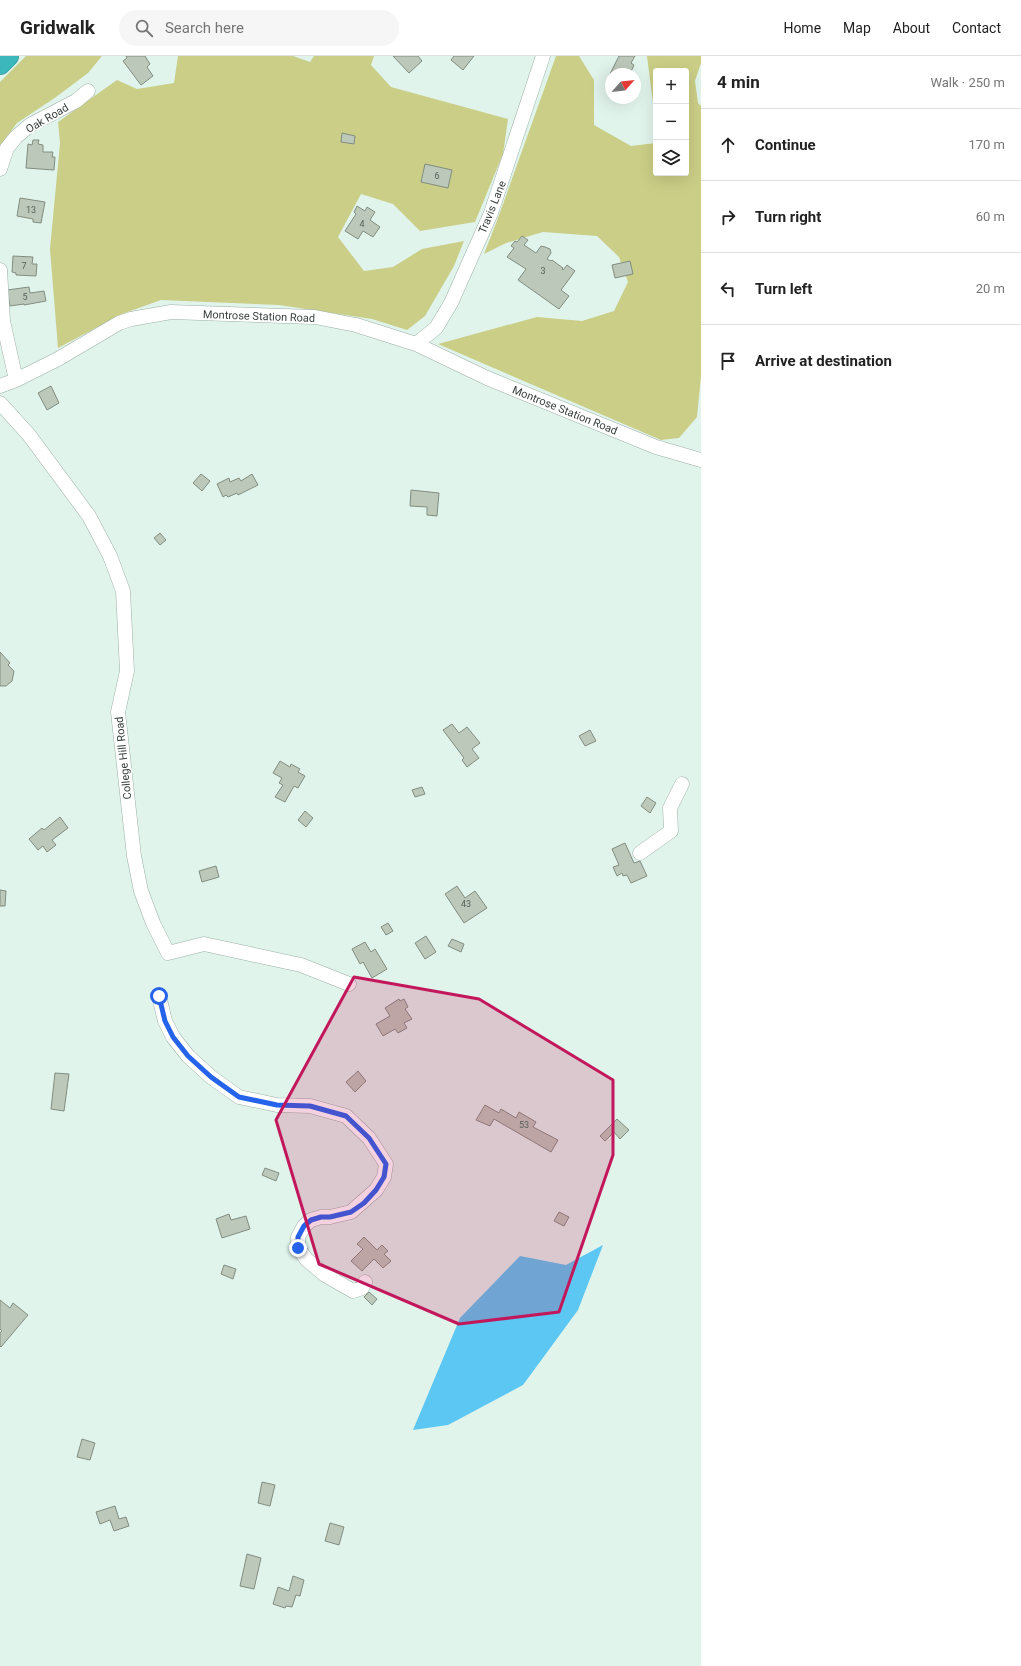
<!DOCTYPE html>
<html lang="en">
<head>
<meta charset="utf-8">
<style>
  body { margin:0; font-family:Roboto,sans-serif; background:#f6f6f6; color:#222 }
  .controls { position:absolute; right:12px; top:12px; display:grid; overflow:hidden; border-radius:4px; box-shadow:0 4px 16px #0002 }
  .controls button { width:36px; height:36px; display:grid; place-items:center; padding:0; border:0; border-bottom:1px solid #e0e0e0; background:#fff; color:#222; font:20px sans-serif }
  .compass { position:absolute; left:605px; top:12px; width:36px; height:36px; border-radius:50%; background:#fff; box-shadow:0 4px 16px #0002; rotate:63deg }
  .stop { position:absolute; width:12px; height:12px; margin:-9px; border:3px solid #2563eb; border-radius:50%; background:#fff }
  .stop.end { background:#2563eb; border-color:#fff; box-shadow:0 1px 4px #0008 }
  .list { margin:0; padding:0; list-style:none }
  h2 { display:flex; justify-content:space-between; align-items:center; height:52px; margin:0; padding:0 16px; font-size:17px }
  h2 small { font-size:13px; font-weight:400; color:#767676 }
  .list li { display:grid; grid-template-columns:26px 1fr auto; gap:12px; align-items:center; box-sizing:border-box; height:72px; padding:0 16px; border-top:1px solid #e0e0e0 }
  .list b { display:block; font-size:15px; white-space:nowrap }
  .list em { font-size:13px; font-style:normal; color:#767676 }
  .icon { flex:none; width:22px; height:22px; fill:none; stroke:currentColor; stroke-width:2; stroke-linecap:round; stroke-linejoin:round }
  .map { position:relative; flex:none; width:701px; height:1610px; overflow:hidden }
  header { display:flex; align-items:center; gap:24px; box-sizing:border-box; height:56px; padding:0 20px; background:#fff; border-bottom:1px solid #e0e0e0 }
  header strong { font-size:19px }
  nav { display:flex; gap:22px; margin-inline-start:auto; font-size:14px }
  .search { width:280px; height:36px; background:#f6f6f6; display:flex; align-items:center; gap:10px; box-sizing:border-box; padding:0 14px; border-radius:22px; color:#767676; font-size:15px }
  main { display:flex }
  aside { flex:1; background:#fff }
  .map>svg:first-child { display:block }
</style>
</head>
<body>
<header>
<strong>Gridwalk</strong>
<div class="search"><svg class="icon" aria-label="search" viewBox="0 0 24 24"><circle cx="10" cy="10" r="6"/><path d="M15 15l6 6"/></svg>Search here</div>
<nav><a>Home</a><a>Map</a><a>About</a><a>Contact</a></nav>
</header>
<main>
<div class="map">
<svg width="701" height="1610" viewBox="0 0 701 1610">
  <rect width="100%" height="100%" fill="#e1f4ec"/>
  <path fill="#cace86" d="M26 0H102L88 17 56 41 17 67 0 90V26Z
    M178 0H293L310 6 314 0H374L371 9 391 31 508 63 503 98 475 166 420 175 393 148 361 138 338 181 364 215 393 211 422 193 464 185 454 210 425 260 407 274 372 263 279 249 161 244 122 258 58 292 50 193 60 87 58 66 117 24 137 33 174 27Z
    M556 0H579L594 24V69L631 90 656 87V117H686V15H656V71L647 0H701V7L695 25 698 47 701 50V320L697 361 679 382 661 384 438 288 537 261 582 265 614 255 628 226 619 201 597 180 543 176 506 187 484 198 498 162Z"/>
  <path fill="#5bc7f2" d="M603 1189 578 1254 523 1329 448 1369 413 1374 460 1262 520 1200 566 1209Z"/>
  <path fill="#bcc8ba" stroke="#828d80" d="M126 0H145L150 8 147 11 153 20 141 29 123 5 127 2Z
    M393 0H418L422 5 409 17Z
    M454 0H474L463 14 451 4Z
    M619 0H635L631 7 634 9 630 18H611V20H609Z
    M342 77 355 80 354 88 341 86Z
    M33 84H39L38 88 43 89V96H53L52 101H55L54 114 26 112 28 88 32 89Z
    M425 108 452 114 448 132 421 126Z
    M20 142 45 146 41 167 33 166V163L17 160Z
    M357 150 365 155 367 151 375 156 370 164 380 171 373 181 363 175 358 183 345 175 356 158 354 156Z
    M522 180 528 184 524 189 536 197 541 190 545 191 550 193 551 197 547 203 551 205 552 204 563 212 562 213 563 214 567 209 575 215 561 234 569 240 559 253 518 224 526 213 507 201 514 192 511 190 515 185 517 186Z
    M13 200 33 201 32 208H37L36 220 16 219V217L12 216Z
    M630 205 633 218 615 222 612 209Z
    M29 231 30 237 44 235 46 245 24 249V248L10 250 7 234Z
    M51 330 59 347 47 354 38 337Z
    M201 418 210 425 202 435 193 427Z
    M252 418 258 429 238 439 237 437 228 441 226 439 223 441 217 428 229 422 230 426 239 422 241 425Z
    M411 434 439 437 437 460 427 459V451L410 450Z
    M160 477 166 484 160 489 154 482Z
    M0 596 10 607 8 609 14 615 12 625 6 630H0Z
    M452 668 459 677 467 671 480 687 472 693 479 702 467 711 462 704 464 702 443 674Z
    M590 674 596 685 585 690 579 680Z
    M280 705 290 711 291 708 300 713 298 716 305 720 298 732 294 730 285 746 275 741 283 729 279 727 282 722 273 717Z
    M422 731 425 738 415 741 412 734Z
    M647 741 656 747 650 757 641 750Z
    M305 755 313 762 306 771 298 764Z
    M60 761 68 772 52 784 56 789 47 796 43 790 38 794 29 783 42 772 44 774Z
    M625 787 634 807 640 805 647 820 631 827 627 819 623 820 622 817 617 820 613 811 619 809 612 793Z
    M216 810 219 821 202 826 199 815Z
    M457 830 465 842 475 835 487 852 464 867 445 838Z
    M0 834 6 835 5 850H0Z
    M388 867 393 875 386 879 381 871Z
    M426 880 436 896 425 903 415 887Z
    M452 883 464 888 461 896 448 890Z
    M365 886 371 896 375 893 387 913 372 922 363 906 360 908 352 893Z
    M399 943 400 945 404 943 408 951 405 953 412 963 404 967 407 972 398 977 395 973 383 980 376 968 390 960 385 952Z
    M358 1015 366 1025 355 1036 346 1026Z
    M55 1017 69 1018 64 1055 51 1053Z
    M485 1049 499 1057 501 1053 516 1062 519 1056 536 1066 533 1071 558 1084 551 1096 494 1063 490 1070 476 1064Z
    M617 1063 629 1074 620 1083 614 1076 605 1085 600 1080Z
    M265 1112 279 1117 276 1125 262 1119Z
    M559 1156 569 1161 564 1170 554 1165Z
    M229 1158 231 1164 246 1160 250 1173 222 1182 216 1163Z
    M364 1181 377 1194 382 1189 388 1195 384 1198 391 1205 383 1212 374 1203 362 1215 351 1205 363 1193 357 1188Z
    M224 1209 236 1213 233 1223 221 1218Z
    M369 1236 377 1243 372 1249 364 1241Z
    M0 1244 10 1252 13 1247 28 1259 1 1291 0 1290V1277L2 1275 0 1273Z
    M82 1383 95 1387 90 1404 77 1401Z
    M262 1426 275 1429 270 1450 258 1447Z
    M115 1450 119 1463 126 1461 129 1470 114 1475 110 1464 100 1468 96 1456Z
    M330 1467 344 1471 339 1489 325 1485Z
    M247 1498 261 1502 254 1533 240 1530Z
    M293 1520 304 1524 300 1540 296 1539 292 1551 286 1550 285 1552 273 1548 278 1531 289 1535Z"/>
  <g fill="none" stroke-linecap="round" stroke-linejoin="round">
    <defs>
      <path id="minor" d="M0 113 7 92 16 81 30 69 76 45 88 35
        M0 214 3 265 16 324
        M416 288 436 272 451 247 491 157 543 0
        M0 330 16 324 58 303 119 267 131 263 171 256 315 261 356 269 416 288 487 322 656 391 701 404
        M0 347 29 379 89 460 110 500 123 535 127 615 118 656 134 800 141 835 153 867 168 897 204 888 301 909 349 928
        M640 797 671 775 670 752 682 728
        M159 940 165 965 173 981 188 1000 211 1021 239 1041 277 1049 310 1050 346 1060 369 1082 386 1108 384 1121 376 1134 351 1156 330 1161H321L311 1164 304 1170 298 1181V1192L307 1204 325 1219 353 1235 362 1232 365 1226"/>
      <path id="highway" d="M0 8 8 0"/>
    </defs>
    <use href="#minor" stroke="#9cafa7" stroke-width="15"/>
    <use href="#highway" stroke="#3a8d8e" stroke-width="22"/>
    <use href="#minor" stroke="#fff" stroke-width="14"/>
    <use href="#highway" stroke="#3cb7bb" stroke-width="21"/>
  </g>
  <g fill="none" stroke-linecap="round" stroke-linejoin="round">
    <path stroke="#2563eb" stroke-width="5" d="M159 940 165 965 173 981 188 1000 211 1021 239 1041 277 1049 310 1050 346 1060 369 1082 386 1108 384 1121 376 1134 364 1147 351 1156 330 1161H321L311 1164 304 1170 298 1181V1192"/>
  </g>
  <path fill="#c2185b" fill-opacity="0.2" stroke="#c2185b" stroke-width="3" stroke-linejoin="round" d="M354 921 479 943 613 1024V1099L559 1256 459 1268 319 1208 276 1064Z"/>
  <g text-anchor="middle" stroke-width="3.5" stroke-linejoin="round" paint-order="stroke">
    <g font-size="9" fill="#58615b">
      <text x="437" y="123">6</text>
      <text x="31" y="157">13</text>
      <text x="362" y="171">4</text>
      <text x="24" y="213">7</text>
      <text x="543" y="218">3</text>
      <text x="25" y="244">5</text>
      <text x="466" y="851">43</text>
      <text x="524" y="1072">53</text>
    </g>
    <g font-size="11" fill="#373f3b" stroke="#fff">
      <text transform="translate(47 62) rotate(-30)" y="4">Oak Road</text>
      <text transform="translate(492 151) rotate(-68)" y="4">Travis Lane</text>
      <text transform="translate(259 260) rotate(2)" y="4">Montrose Station Road</text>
      <text transform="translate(565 354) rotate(22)" y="4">Montrose Station Road</text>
      <text transform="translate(123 702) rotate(-96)" y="4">College Hill Road</text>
    </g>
  </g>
</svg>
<div class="controls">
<button>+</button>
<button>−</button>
<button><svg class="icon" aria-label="layers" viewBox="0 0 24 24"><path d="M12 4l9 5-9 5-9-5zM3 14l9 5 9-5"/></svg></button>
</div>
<svg class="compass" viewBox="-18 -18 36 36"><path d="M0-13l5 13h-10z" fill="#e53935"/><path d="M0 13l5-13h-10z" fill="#767676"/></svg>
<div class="stop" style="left:159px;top:940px"></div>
<div class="stop end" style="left:298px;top:1192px"></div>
</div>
<aside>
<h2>4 min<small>Walk · 250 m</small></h2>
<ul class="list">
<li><svg class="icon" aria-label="ahead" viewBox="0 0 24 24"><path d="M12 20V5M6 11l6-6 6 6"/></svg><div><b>Continue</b></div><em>170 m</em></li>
<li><svg class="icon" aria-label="right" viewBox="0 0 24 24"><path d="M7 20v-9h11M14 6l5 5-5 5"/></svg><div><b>Turn right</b></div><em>60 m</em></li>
<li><svg class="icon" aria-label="left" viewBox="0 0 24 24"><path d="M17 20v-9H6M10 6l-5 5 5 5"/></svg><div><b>Turn left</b></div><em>20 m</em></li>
<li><svg class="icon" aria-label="arrive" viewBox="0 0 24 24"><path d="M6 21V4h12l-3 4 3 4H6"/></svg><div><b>Arrive at destination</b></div></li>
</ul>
</aside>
</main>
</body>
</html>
